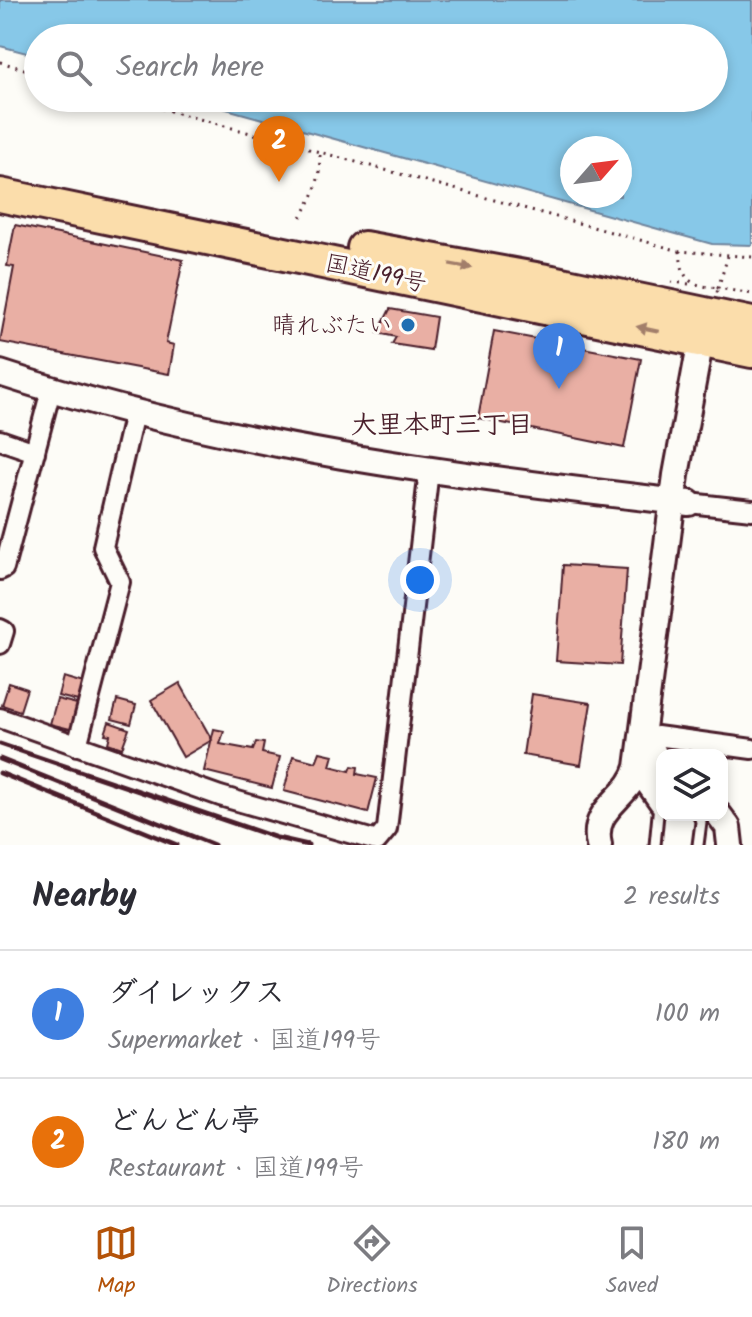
<!DOCTYPE html>
<html lang="en">
<head>
<meta charset="utf-8">
<style>
  body { margin:0; font-family:Kalam,"Klee One",sans-serif; background:#f2f2f3; color:#2b2b33 }
  .controls { position:absolute; right:24px; bottom:24px; display:grid; overflow:hidden; border-radius:16px; box-shadow:0 4px 12px #0003 }
  .controls button { width:72px; height:72px; display:grid; place-items:center; padding:0; border:0; border-bottom:2px solid #e1e1e2; background:#fff; color:#2b2b33; font:40px sans-serif }
  .compass { position:absolute; left:560px; top:136px; width:72px; height:72px; border-radius:50%; background:#fff; box-shadow:0 4px 12px #0003; rotate:62deg }
  .you { position:absolute; left:420px; top:580px; width:28px; height:28px; margin:-20px; border:6px solid #fff; border-radius:50%; background:#1a73e8; box-shadow:0 0 0 12px #1a73e833 }
  .badge { display:grid; place-items:center; width:52px; height:52px; border-radius:50%; background:#b45309; color:#fff; font-size:26px; font-weight:700 }
  .pin { position:absolute; translate:-50% -66px; filter:drop-shadow(0 2px 4px #0008) }
  .pin::after { content:''; position:absolute; top:42px; width:28px; height:24px; background:inherit; clip-path:polygon(0 0,100% 0,50% 100%) }
  .list { margin:0; padding:0; list-style:none }
  h2 { display:flex; justify-content:space-between; align-items:center; height:104px; margin:0; padding:0 32px; font-size:34px }
  h2 small { font-size:26px; font-weight:400; color:#7c7c81 }
  .list li { display:grid; grid-template-columns:52px 1fr auto; gap:24px; align-items:center; box-sizing:border-box; height:128px; padding:0 32px; border-top:2px solid #e1e1e2 }
  .list b { display:block; font-size:30px; white-space:nowrap }
  .list p { margin:0; font-size:26px; white-space:nowrap; color:#7c7c81 }
  .list em { font-size:26px; font-style:normal; color:#7c7c81 }
  .icon { flex:none; width:44px; height:44px; fill:none; stroke:currentColor; stroke-width:2; stroke-linecap:round; stroke-linejoin:round }
  .map { position:relative; flex:none; width:752px; height:845px; overflow:hidden }
  .search { position:absolute; background:#fff; box-shadow:0 4px 12px #0003; left:24px; right:24px; top:24px; height:88px; display:flex; align-items:center; gap:20px; box-sizing:border-box; padding:0 28px; border-radius:44px; color:#7c7c81; font-size:30px }
  .sheet { height:360px; background:#fff }
  nav { display:flex; justify-content:space-around; align-items:center; box-sizing:border-box; height:112px; border-top:2px solid #e1e1e2; background:#fff; font-size:22px; color:#7c7c81 }
  nav a { display:grid; justify-items:center; gap:4px }
  nav .on { color:#b45309 }
  .map>svg:first-child { display:block }
</style>
</head>
<body>
<div class="map">
<svg width="752" height="845" viewBox="0 0 752 845">
  <rect width="100%" height="100%" fill="#fdfcf7"/>
  <filter id="ink" filterUnits="userSpaceOnUse"><feTurbulence type="fractalNoise" baseFrequency=".0125" numOctaves="2"/><feDisplacementMap in="SourceGraphic" scale="16" xChannelSelector="R" yChannelSelector="G"/><feConvolveMatrix kernelMatrix="1 2 1 2 8 2 1 2 1" color-interpolation-filters="sRGB"/></filter>
  <g filter="url(#ink)">
    <path fill="#87c8e8" stroke="#6f849c" stroke-width="2" fill-rule="evenodd" d="M0 0H752V245L712 244 187 98H714V38H38V56L0 46ZM572 148H620V196H572Z"/>
    <path fill="#e9afa4" stroke="#4a1f2b" stroke-width="2" d="M15 225 183 260 166 343 174 345 169 374 0 342 14 267 7 266Z
      M390 309 436 317 431 350 392 344 396 337 378 333Z
      M494 331 641 359 624 448 478 418Z
      M563 565 627 569 620 665 556 661Z
      M63 677 87 684 82 702 58 696Z
      M9 683 27 689 20 711 2 705Z
      M180 683 212 740 183 757 151 700Z
      M532 694 591 703 581 765 523 755Z
      M57 699 81 705 74 730 50 724Z
      M117 700 136 705 131 724 112 719Z
      M109 722 129 729 122 748 108 743 110 735 105 734Z
      M214 729 224 731 220 744 253 750 256 742 264 743 262 753 280 757 272 788 204 771Z
      M320 752 333 755 330 766 350 771 352 766 358 767 357 774 377 778 368 813 284 791 293 756 316 762Z"/>
    <g fill="none" stroke-linecap="round" stroke-linejoin="round">
      <defs>
        <path id="lane" d="M655 845 659 804
          M698 845 701 822 699 815"/>
        <path id="street" d="M0 440 35 452
          M689 503 752 510
          M0 570 4 568 51 390
          M0 629 4 631 0 644
          M0 718 220 796 377 841 387 829 429 470
          M657 736 752 749
          M77 746 120 582 103 547 134 413"/>
        <path id="secondary" d="M0 373C226 447 453 476 689 503
          M654 753 650 785 662 802
          M719 815 728 827 730 845
          M599 845C590 807 630 799 638 767L676 475 704 323"/>
        <path id="highway" d="M0 195 752 351
          M364 248 552 282 752 324"/>
      </defs>
      <use href="#lane" stroke="#4a1f2b" stroke-width="15"/>
      <use href="#street" stroke="#4a1f2b" stroke-width="24"/>
      <use href="#secondary" stroke="#4a1f2b" stroke-width="30"/>
      <use href="#highway" stroke="#4a1f2b" stroke-width="38"/>
      <path stroke="#4a1f2b" stroke-width="3" stroke-dasharray="2 6" stroke-linecap="butt" d="M0 62 38 73
        M123 98 680 251 752 257
        M301 217C316 192 320 181 320 152
        M680 251C682 282 690 285 718 288L717 293
        M728 256 718 288 752 294
        M671 282 690 284"/>
      <use href="#lane" stroke="#fdfcf7" stroke-width="9"/>
      <use href="#street" stroke="#fdfcf7" stroke-width="18"/>
      <use href="#secondary" stroke="#fdfcf7" stroke-width="24"/>
      <use href="#highway" stroke="#fbddab" stroke-width="32"/>
      <path stroke="#4a1f2b" stroke-width="5" d="M0 744 277 838 308 845
        M0 759 214 845
        M0 773 177 845"/>
    </g>
    <defs><path id="oneway-solid" d="M-6-.8H1V-3.2L6.5 0L1 3.2V.8H-6Z" transform="scale(2)"/></defs>
    <g fill="#a27e6b">
      <use href="#oneway-solid" transform="translate(461 266) rotate(10)"/>
      <use href="#oneway-solid" transform="translate(648 329) rotate(-168)"/>
    </g>
  </g>
  <circle fill="#1f6fb2" stroke="#fdfcf7" stroke-width="3" cx="408" cy="325" r="8"/>
  <g text-anchor="middle" stroke-width="6" stroke-linejoin="round" paint-order="stroke">
    <g font-size="24" fill="#4a1f2b" stroke="#fdfcf7">
      <text transform="translate(376 273) rotate(12)" y="8">国道199号</text>
    </g>
    <g font-size="24" fill="#4a1f2b" stroke="#fdfcf7" text-anchor="end">
      <text x="392" y="333">晴れぶたい</text>
    </g>
    <g font-size="26" font-weight="bold" fill="#4a1f2b" stroke="#fdfcf7">
      <text x="442" y="433">大里本町三丁目</text>
    </g>
  </g>
</svg>
<div class="controls">
<button><svg class="icon" aria-label="layers" viewBox="0 0 24 24"><path d="M12 4l9 5-9 5-9-5zM3 14l9 5 9-5"/></svg></button>
</div>
<svg class="compass" viewBox="-18 -18 36 36"><path d="M0-13l5 13h-10z" fill="#e53935"/><path d="M0 13l5-13h-10z" fill="#7c7c81"/></svg>
<div class="you"></div>
<div class="pin badge" style="left:559px;top:389px;background:#3f7fe0">1</div>
<div class="pin badge" style="left:279px;top:182px;background:#e8710a">2</div>
<div class="search"><svg class="icon" aria-label="search" viewBox="0 0 24 24"><circle cx="10" cy="10" r="6"/><path d="M15 15l6 6"/></svg>Search here</div>
</div>
<section class="sheet">
<h2>Nearby<small>2 results</small></h2>
<ul class="list">
<li><span class="badge" style="background:#3f7fe0">1</span><div><b>ダイレックス</b><p>Supermarket · 国道199号</p></div><em>100 m</em></li>
<li><span class="badge" style="background:#e8710a">2</span><div><b>どんどん亭</b><p>Restaurant · 国道199号</p></div><em>180 m</em></li>
</ul>
</section>
<nav>
<a class="on"><svg class="icon" aria-label="map" viewBox="0 0 24 24"><path d="M3 6l6-2 6 2 6-2v14l-6 2-6-2-6 2zM9 4v14M15 6v14"/></svg>Map</a>
<a><svg class="icon" aria-label="directions" viewBox="0 0 24 24"><path d="M12 3l9 9-9 9-9-9zM9 14v-3h6M13 9l2 2-2 2"/></svg>Directions</a>
<a><svg class="icon" aria-label="saved" viewBox="0 0 24 24"><path d="M7 4h10v16l-5-4-5 4z"/></svg>Saved</a>
</nav>
</body>
</html>
